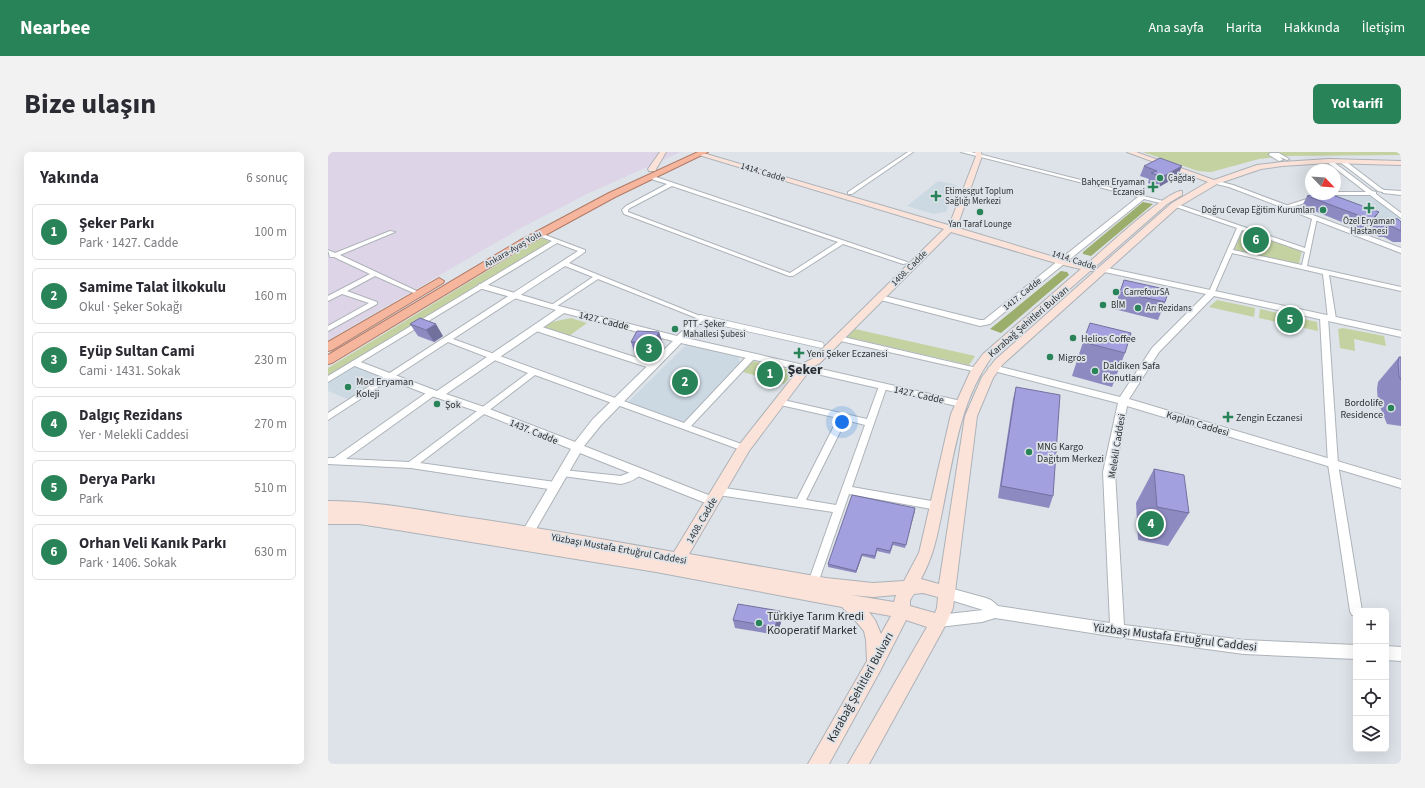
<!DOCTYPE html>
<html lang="tr">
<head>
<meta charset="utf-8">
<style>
  body { margin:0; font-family:"Source Sans 3",sans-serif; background:#f2f2f3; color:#2b2b33 }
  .controls { position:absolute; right:12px; bottom:12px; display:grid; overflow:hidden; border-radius:6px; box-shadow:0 4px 16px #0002 }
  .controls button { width:36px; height:36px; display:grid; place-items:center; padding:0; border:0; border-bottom:1px solid #e1e1e2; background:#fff; color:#2b2b33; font:20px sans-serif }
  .compass { position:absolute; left:977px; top:12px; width:36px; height:36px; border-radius:50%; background:#fff; box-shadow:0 4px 16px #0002; rotate:115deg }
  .you { position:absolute; left:514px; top:270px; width:14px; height:14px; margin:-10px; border:3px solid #fff; border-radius:50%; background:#1a73e8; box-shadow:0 0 0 6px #1a73e833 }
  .badge { display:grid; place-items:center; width:26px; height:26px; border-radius:50%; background:#298358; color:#fff; font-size:13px; font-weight:700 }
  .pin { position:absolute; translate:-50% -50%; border:2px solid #fff; box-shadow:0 1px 4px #0006 }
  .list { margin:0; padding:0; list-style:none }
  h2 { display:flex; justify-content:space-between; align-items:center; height:52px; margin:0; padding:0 16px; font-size:17px }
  h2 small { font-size:13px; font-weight:400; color:#7c7c81 }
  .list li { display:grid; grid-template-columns:26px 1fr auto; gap:12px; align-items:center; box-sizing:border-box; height:56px; margin:0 8px 8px; padding:0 8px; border:1px solid #e1e1e2; border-radius:6px }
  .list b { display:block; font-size:15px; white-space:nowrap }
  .list p { margin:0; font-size:13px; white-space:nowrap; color:#7c7c81 }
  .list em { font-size:13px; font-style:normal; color:#7c7c81 }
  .icon { flex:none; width:22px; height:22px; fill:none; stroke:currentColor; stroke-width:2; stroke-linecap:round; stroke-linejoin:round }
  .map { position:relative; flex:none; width:1073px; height:612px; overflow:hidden; border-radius:6px }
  header { display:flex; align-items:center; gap:24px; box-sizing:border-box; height:56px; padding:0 20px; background:#298358; color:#fff }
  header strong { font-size:19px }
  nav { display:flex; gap:22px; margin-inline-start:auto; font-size:14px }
  .intro { display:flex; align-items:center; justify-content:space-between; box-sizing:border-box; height:96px; padding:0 24px }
  h1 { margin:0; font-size:28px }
  .button { padding:10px 18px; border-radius:6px; background:#298358; color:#fff; font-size:14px; font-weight:700 }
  main { display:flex; gap:24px; padding:0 24px }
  aside { flex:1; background:#fff; border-radius:6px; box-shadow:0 4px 16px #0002 }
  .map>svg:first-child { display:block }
</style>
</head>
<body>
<header>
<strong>Nearbee</strong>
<nav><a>Ana sayfa</a><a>Harita</a><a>Hakkında</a><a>İletişim</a></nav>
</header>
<div class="intro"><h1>Bize ulaşın</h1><a class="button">Yol tarifi</a></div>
<main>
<aside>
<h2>Yakında<small>6 sonuç</small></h2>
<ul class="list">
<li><span class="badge">1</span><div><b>Şeker Parkı</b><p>Park · 1427. Cadde</p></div><em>100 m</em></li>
<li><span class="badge">2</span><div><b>Samime Talat İlkokulu</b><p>Okul · Şeker Sokağı</p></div><em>160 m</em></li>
<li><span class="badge">3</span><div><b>Eyüp Sultan Cami</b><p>Cami · 1431. Sokak</p></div><em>230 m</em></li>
<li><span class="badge">4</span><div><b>Dalgıç Rezidans</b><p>Yer · Melekli Caddesi</p></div><em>270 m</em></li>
<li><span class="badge">5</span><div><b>Derya Parkı</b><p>Park</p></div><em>510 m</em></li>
<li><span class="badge">6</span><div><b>Orhan Veli Kanık Parkı</b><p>Park · 1406. Sokak</p></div><em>630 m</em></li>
</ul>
</aside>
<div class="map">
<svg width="1073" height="612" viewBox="0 0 1073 612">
  <rect width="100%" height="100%" fill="#dde3e8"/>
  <path fill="#ded4e8" d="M0 0H353L261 41 193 76 0 188Z"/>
  <path fill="#ccd9e3" d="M610 29 629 33 618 60 605 62 579 54Z
    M1027 42 1043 43 1073 66V74L998 47 1011 43Z
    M358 193 410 205 412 210 360 268 353 269 300 250Z
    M26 215 54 226 20 247 0 239V230Z"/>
  <path fill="#c3d2a0" d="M815 0H1070L1073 3 956 4 931 7 883 20 870 19Z
    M916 78 974 98 971 112 905 98Z
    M213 86 224 90 0 225V216Z
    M889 148 927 156 926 165 881 155Z
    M932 157 989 170 990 179 931 166Z
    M243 166 259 171 241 184 216 176 224 170Z
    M1015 176 1056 184 1058 194 1026 187 1027 199 1012 196 1010 177Z
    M527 177 647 204 641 213 519 185Z
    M424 209 462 218V225L456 232 412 219Z"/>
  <path fill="#9cae6b" d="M815 50 825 52 763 104 755 102V100Z
    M733 119 739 120 741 123 673 181 662 177Z"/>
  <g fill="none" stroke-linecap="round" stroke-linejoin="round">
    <defs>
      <path id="pedestrian" d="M373 166 493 193"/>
      <path id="minor" d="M580 0H585L524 42H520V40Z
        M943 1H951L961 7 959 8 952 5 955 8 951 9 941 3V2Z
        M999 8H1003L1044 39 1048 40V42L1073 61V66L1042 43H1005L1004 42H1007V40H1038L999 10Z
        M1012 8H1016L1054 37 1059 39V41L1050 39 1012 10Z
        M322 23 579 110 580 111 575 112 515 92 465 124H461L296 62 294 58 298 54 339 32 320 26 319 25ZM344 34 510 90 462 121 300 60V58L302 56Z
        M988 44 991 46 990 47 957 57 954 55Z
        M845 52H849L977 96 984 67 989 66 979 114 1073 135V139L1001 123 1008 167 1004 169 1000 167 995 122 904 101 886 142 883 144 881 143 880 142 909 76 845 54ZM914 78 977 100 974 113 905 98Z
        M62 79 67 80 12 103 93 141 90 143 88 142 47 124 19 139 49 150V152L0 179V174L41 151 14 142 0 149V144L42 122 6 105H2L0 98 7 101Z
        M208 81H212L257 98V100L241 111 377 166 373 168 371 167 270 127 226 156H222V154L265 125 237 114 125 187 356 271 421 202H427V206L363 274 419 294 420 296 419 298H413L207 223 92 311 227 330 230 331 232 334 230 337 227 338 83 316 0 312V306H6L101 239H107L108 241 107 243 18 307 81 310 200 221 120 190 0 268V261L250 99 229 91 0 230V224L224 89 208 83Z
        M996 164 1000 166 1010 312 1034 459H1028V464L1024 463 1022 459 1000 312 992 166Z
        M205 174H211L328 212 329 214 328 216H322L205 178Z
        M508 184H511L649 216 653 218 649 220 508 188Z
        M555 231 559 234 524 335 609 350 612 351 614 354 612 357 609 358 521 342 490 431 489 434 485 436 481 434 480 431 505 360 390 343 387 342 385 339 387 336 390 335 469 347 510 266 448 252 447 250 448 248 451 247 539 267 551 234ZM518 268 537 273 508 353 478 348Z
        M310 317 313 318 315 320C310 327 301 330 293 332L235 324 232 323 230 321 232 319 235 318 293 324Z"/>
      <path id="tertiary" d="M633 0H643L839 50 836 52 816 47 662 172 652 174 549 147 548 145 552 143 652 168H656L810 45Z
        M886 28 905 33 1073 96V101L901 35 884 31 883 30Z
        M1057 38 1073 39V43L1055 41V39Z
        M772 115H775L1073 179V185L886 144 831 200 801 247 1073 328V336L799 254 787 320 796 473 916 488 1028 493V507L916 502 789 485 667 466 654 470 611 475 606 473 604 469 606 465 611 463 655 458 613 445 611 441 613 437 618 435 658 446 663 448 670 454 782 471 775 320 790 251 662 218 660 216 665 213 792 245 824 196 878 142 772 119Z
        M151 132H157L227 153 349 184 370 164 373 163 377 166 358 186 633 249 638 252 633 255 353 191 273 273 256 294 388 346 390 349 388 352 384 354 380 352 252 301 204 384 200 385 196 384 194 380 243 297 151 260 101 243 24 213 22 211 27 208 30 209 109 239 228 158 151 136ZM236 161 345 189 265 267 247 290 159 256 118 242Z
        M1058 494 1073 495V509L1058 508Z"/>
      <path id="secondary" d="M332 0H338L327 19H321L320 17Z
        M647 0H653L654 4 630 72 627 75 736 108 758 113C772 101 840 37 854 39V43L839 52 767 115 769 117 844 51 880 30 799 0H808L886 28 929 13 954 10 1001 7 1073 9V13L1001 11 954 14 933 17 889 32 850 55 675 212 665 226 649 264 625 456 617 474 541 612H520L599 475 578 468 552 519 501 612H480L539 509 538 488 536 479 526 467 514 455 328 420 57 376 31 372H0V349C43 349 87 357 130 364 202 374 274 387 346 400L411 293 476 211 484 207 616 77 371 3V1H375L620 73 622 71 648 4ZM623 80 731 112 753 117 655 202 643 218 623 262 591 401 576 429 545 431 498 426 361 402 421 299 484 215 492 211ZM762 119H767L667 208 654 225 637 264 611 432 593 427C605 405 609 385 614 360 625 308 631 251 663 206ZM595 441 610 445 609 456 607 461 582 454V448L586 442ZM523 443 545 445 568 443 566 450ZM541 460 563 464 553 482 547 468Z"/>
      <path id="trunk" d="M370 0H380L287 45 199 93 4 211 0 212V203L191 89 281 41Z
        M111 126 116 129 115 131 4 198 0 199V190Z"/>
    </defs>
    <use href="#pedestrian" stroke="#adb3b8" stroke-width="7"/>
    <use href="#minor" stroke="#adb3b8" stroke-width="2"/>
    <use href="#tertiary" stroke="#adb3b8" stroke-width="2"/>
    <use href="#secondary" stroke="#adb3b8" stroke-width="2"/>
    <use href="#trunk" stroke="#ae7b68" stroke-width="2"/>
    <use href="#pedestrian" stroke="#fff" stroke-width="5.5"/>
    <use href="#minor" fill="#fff" fill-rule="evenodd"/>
    <use href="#tertiary" fill="#fff" fill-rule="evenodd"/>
    <use href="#secondary" fill="#fce3da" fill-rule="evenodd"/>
    <use href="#trunk" fill="#f6b69e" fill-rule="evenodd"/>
  </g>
  <path fill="#8c8ac1" d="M816 14 850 24 831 35 820 31 821 27 812 24Z
    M979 44 1051 60 1044 70 1036 79 974 54Z
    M1049 66 1073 70V90H1065L1056 85H1051L1042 77Z
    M796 128 837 150 830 168 786 157Z
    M82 172 115 184 106 190 90 184Z
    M331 180 335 192 329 203 307 202 303 190Z
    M755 190 797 201 784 235 744 224Z
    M1071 205H1073V274L1059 272 1050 250 1049 237 1050 230Z
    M688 235 725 344 721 356 670 346 685 247Z
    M826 317 861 361 840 394 810 388 808 351Z
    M587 356 577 396 565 393 562 402 549 399 547 407 534 404 528 421 500 415V412Z
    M452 459 454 467 449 483 407 476 405 468Z"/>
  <path fill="#72709d" d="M854 14 850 24 831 35 834 25Z
    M1051 60 1044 70 1036 79 1043 68Z
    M108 172 115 184 106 190 98 178Z
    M331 180 335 192 329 203 325 191Z
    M587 356V359L577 396 578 393Z
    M534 402V404L528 421V419Z
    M452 459 454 467 449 483 447 475Z"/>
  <path fill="#a3a0e0" stroke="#72709d" d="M832 6 854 14 834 25 823 21 829 19 816 14Z
    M986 42H1002L1051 60 1043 68 979 44Z
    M1049 66 1070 67 1073 70V79L1063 74H1058Z
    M796 128 841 138 837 150 792 140Z
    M92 166 108 172 98 178 82 172Z
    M762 171 803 181 797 201 755 190Z
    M309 179 331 180 325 191 303 190Z
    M1071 205H1073V228L1071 224 1070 211Z
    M688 235 732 243 725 344 673 334Z
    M826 317 856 323 861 361 829 355Z
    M524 343 587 356 578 393 565 390 562 399 549 396 547 404 534 402 528 419 500 412Z
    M410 452 452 459 447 475 405 468Z"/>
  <g fill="#298358" stroke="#dde3e8" stroke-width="1.5">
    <circle cx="832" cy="26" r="4"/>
    <path d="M823 29h4v4h4v4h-4v4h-4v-4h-4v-4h4z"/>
    <path d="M606 38h4v4h4v4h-4v4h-4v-4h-4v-4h4z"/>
    <path d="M1039 50h4v4h4v4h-4v4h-4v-4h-4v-4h4z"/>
    <circle cx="995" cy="58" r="4"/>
    <circle cx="652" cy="60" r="4"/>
    <circle cx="788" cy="140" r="4"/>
    <circle cx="775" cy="153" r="4"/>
    <circle cx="810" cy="156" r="4"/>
    <circle cx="347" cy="177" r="4"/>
    <circle cx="745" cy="186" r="4"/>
    <path d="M469 195h4v4h4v4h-4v4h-4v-4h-4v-4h4z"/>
    <circle cx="722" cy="205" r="4"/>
    <circle cx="767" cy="219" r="4"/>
    <circle cx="20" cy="235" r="4"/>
    <circle cx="109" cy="252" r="4"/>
    <circle cx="1063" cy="256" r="4"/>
    <path d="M898 259h4v4h4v4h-4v4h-4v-4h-4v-4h4z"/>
    <circle cx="701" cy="300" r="4"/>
    <circle cx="431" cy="471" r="4"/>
  </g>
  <g text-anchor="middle" stroke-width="3.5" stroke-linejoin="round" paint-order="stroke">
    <g font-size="9" fill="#2d3032" stroke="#dde3e8">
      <text transform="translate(435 20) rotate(17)" y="3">1414. Cadde</text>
      <text transform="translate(185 97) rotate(-30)" y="3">Ankara-Ayaş Yolu</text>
      <text transform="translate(746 108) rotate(18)" y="3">1414. Cadde</text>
      <text transform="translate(581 116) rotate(-45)" y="3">1408. Cadde</text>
      <text transform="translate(694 142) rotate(-39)" y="3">1417. Cadde</text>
    </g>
    <g font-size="9" fill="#2d3032" stroke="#dde3e8" text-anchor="start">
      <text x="840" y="29">Çağdaş</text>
      <text x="817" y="33" text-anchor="end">Bahçen Eryaman<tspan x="817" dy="10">Eczanesi</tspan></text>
      <text x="617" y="42">Etimesgut Toplum<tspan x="617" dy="10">Sağlığı Merkezi</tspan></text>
      <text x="987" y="61" text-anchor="end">Doğru Cevap Eğitim Kurumları</text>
      <text x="1041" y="72" text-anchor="middle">Özel Eryaman<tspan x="1041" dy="10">Hastanesi</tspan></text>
      <text x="652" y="75" text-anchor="middle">Yan Taraf Lounge</text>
      <text x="796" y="143">CarrefourSA</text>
      <text x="783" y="156">BİM</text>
      <text x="818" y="159">Arı Rezidans</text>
      <text x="355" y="175">PTT - Şeker<tspan x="355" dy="10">Mahallesi Şubesi</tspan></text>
    </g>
    <g font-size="10" fill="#2d3032" stroke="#dde3e8">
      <text transform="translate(276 168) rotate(14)" y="4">1427. Cadde</text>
      <text transform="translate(700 169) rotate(-41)" y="4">Karabağ Şehitleri Bulvarı</text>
      <text transform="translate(591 242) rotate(13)" y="4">1427. Cadde</text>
      <text transform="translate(870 271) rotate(17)" y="4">Kaplan Caddesi</text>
      <text transform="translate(206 279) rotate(22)" y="4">1437. Cadde</text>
      <text transform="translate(788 294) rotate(-81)" y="4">Melekli Caddesi</text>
      <text transform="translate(373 368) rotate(-60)" y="4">1408. Cadde</text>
      <text transform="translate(291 396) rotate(10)" y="4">Yüzbaşı Mustafa Ertuğrul Caddesi</text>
    </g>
    <g font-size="10" fill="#2d3032" stroke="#dde3e8" text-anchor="start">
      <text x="753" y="190">Helios Coffee</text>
      <text x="479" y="205">Yeni Şeker Eczanesi</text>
      <text x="730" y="209">Migros</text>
      <text x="775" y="217">Daldiken Safa<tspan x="775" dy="12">Konutları</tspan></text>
      <text x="28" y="233">Mod Eryaman<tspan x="28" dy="12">Koleji</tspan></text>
      <text x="1055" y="254" text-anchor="end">Bordolife<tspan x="1055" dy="12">Residence</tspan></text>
      <text x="117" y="256">Şok</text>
      <text x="908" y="269">Zengin Eczanesi</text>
      <text x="709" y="298">MNG Kargo<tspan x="709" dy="12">Dağıtım Merkezi</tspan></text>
    </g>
    <g font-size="12" fill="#2d3032" stroke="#dde3e8" text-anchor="start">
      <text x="439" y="468">Türkiye Tarım Kredi<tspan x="439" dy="14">Kooperatif Market</tspan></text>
    </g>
    <g font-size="12" fill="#2d3032" stroke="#dde3e8">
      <text transform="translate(847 485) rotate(7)" y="4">Yüzbaşı Mustafa Ertuğrul Caddesi</text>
      <text transform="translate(532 535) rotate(-61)" y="4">Karabağ Şehitleri Bulvarı</text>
    </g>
    <g font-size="14" font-weight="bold" fill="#2a2e32" stroke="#dde3e8">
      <text x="477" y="222">Şeker</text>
    </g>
  </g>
</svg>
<div class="controls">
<button>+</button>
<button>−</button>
<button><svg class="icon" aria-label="locate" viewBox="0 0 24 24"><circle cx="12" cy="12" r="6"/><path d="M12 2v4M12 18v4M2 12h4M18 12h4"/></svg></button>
<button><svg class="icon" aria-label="layers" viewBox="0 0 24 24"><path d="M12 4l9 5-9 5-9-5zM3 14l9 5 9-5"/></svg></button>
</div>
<svg class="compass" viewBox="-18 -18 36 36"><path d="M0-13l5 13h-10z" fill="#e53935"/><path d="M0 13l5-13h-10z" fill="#7c7c81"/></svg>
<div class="you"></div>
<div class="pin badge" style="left:442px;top:222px">1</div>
<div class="pin badge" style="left:357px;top:230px">2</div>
<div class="pin badge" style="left:321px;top:197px">3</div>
<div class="pin badge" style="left:823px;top:372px">4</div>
<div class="pin badge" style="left:962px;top:168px">5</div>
<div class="pin badge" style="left:928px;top:88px">6</div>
</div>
</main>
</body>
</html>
